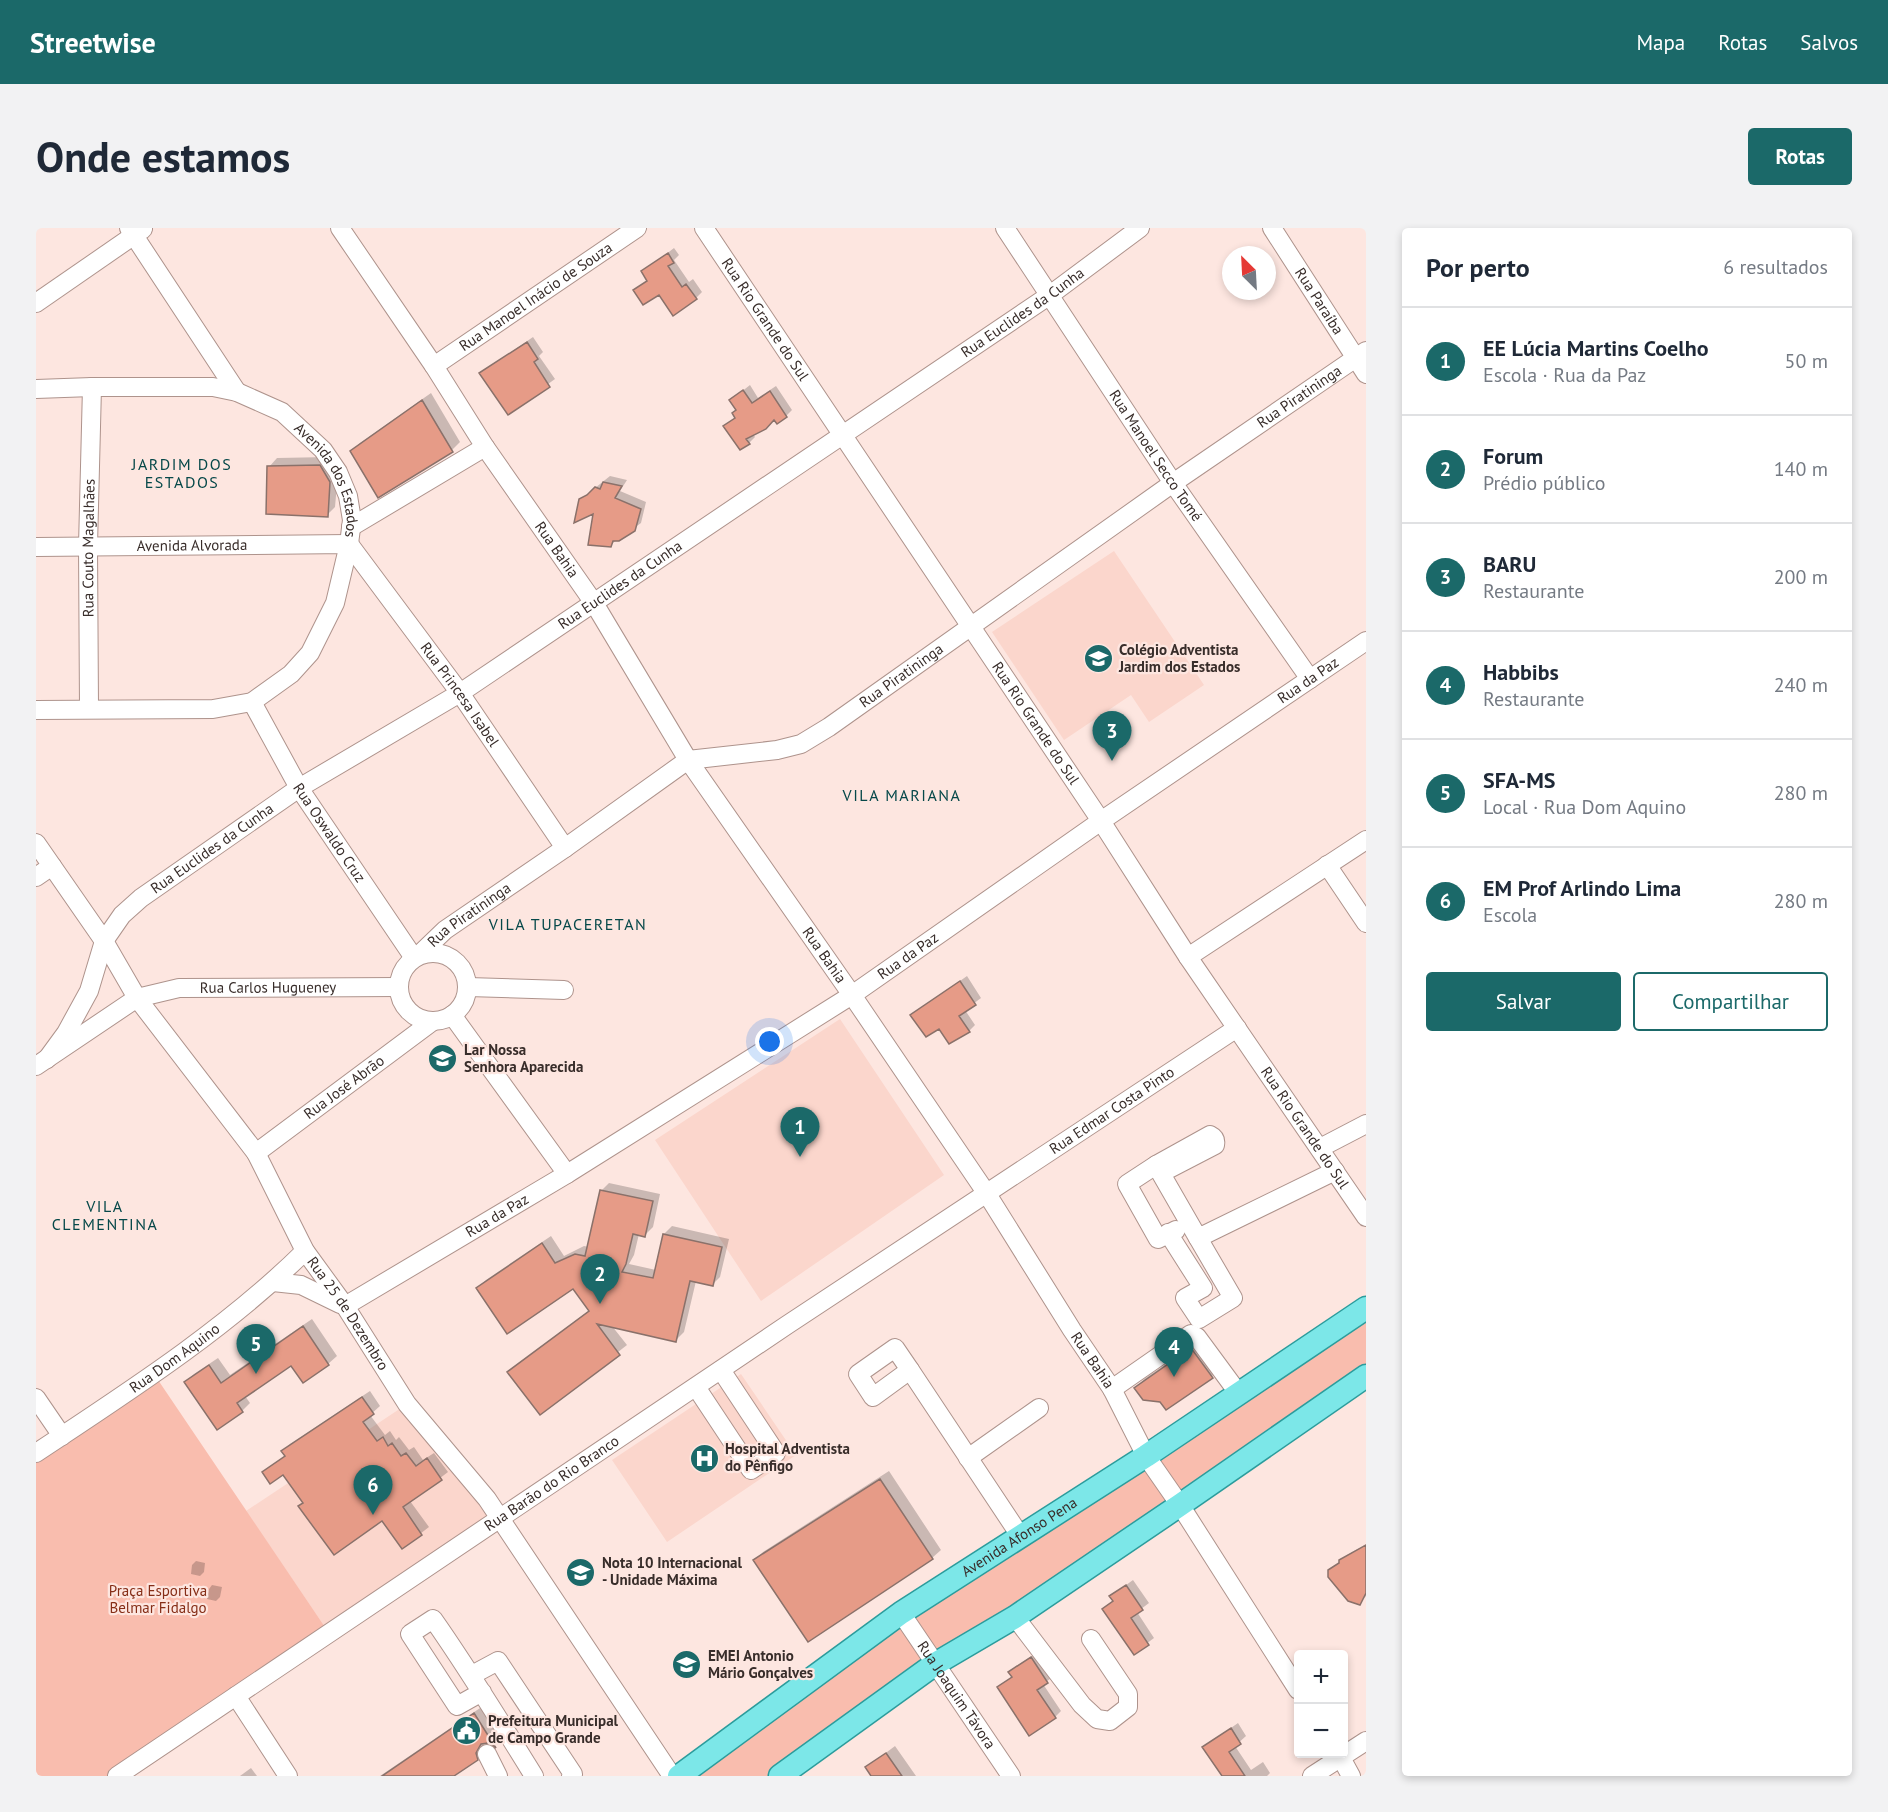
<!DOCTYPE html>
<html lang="pt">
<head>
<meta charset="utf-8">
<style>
  body { margin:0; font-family:"PT Sans",sans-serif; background:#f2f2f3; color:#1f2937 }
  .controls { position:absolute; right:18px; bottom:18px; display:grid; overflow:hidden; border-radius:6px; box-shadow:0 3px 9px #0003 }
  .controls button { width:54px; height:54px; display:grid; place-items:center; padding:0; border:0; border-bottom:2px solid #e0e1e3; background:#fff; color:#1f2937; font:30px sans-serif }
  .compass { position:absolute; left:1186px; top:18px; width:54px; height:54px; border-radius:50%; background:#fff; box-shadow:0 3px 9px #0003; rotate:336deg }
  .you { position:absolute; left:734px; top:814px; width:21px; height:21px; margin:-15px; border:4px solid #fff; border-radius:50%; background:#1a73e8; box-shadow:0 0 0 9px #1a73e833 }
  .badge { display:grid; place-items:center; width:39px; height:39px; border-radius:50%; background:#1b6969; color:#fff; font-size:20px; font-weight:700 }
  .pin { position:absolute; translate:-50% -50px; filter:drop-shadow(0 2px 3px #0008) }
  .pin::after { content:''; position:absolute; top:32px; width:21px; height:18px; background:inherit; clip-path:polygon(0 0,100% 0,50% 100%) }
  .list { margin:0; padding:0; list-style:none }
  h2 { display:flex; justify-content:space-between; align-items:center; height:78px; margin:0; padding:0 24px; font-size:26px }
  h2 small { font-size:20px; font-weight:400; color:#747a83 }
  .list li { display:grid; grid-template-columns:39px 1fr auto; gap:18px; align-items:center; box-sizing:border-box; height:108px; padding:0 24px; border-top:2px solid #e0e1e3 }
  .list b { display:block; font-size:22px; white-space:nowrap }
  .list p { margin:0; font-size:20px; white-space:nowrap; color:#747a83 }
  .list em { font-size:20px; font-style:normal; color:#747a83 }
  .actions { display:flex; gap:12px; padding:18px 24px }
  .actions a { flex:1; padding:14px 0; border:2px solid #1b6969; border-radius:6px; text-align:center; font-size:21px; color:#1b6969 }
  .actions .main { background:#1b6969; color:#fff }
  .map { position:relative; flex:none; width:1330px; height:1548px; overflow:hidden; border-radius:6px }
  header { display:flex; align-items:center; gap:36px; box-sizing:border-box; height:84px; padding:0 30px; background:#1b6969; color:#fff }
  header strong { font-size:28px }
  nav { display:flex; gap:33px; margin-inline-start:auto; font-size:21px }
  .intro { display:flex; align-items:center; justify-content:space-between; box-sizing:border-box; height:144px; padding:0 36px }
  h1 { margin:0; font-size:42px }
  .button { padding:15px 27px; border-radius:6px; background:#1b6969; color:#fff; font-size:21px; font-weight:700 }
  main { display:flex; gap:36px; padding:0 36px }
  aside { flex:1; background:#fff; border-radius:6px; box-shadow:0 3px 9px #0003 }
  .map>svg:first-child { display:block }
</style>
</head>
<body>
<header>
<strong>Streetwise</strong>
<nav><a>Mapa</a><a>Rotas</a><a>Salvos</a></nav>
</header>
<div class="intro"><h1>Onde estamos</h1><a class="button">Rotas</a></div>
<main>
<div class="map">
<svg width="1330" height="1548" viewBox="0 0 1330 1548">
  <rect width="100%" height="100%" fill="#fde6e0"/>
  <path fill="#fbd6cc" d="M1078 323 1168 457 1113 494 1095 467 1028 512 956 404Z
    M804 791 908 947 725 1073 619 912Z
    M705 1146 760 1227 631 1314 576 1232Z
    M371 1176 464 1291 293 1405 210 1283Z"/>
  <path fill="#f9bdae" d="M1330 1080V1148L744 1548H643Z
    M118 1146 293 1405 81 1548H0V1226Z"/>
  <path fill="#0003" d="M638 20 643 27 638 32 653 54 657 51 666 64 660 70 599 62 612 52 607 44Z
    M497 109 507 124 503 128 519 151 472 185 445 145Z
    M714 157 722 170 740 158 756 182 750 188 738 190 717 206 719 209 713 215 689 198 700 189 702 181 695 172Z
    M395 165 424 214 416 222 316 223 324 215Z
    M292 229 302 245 299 279 291 287 233 239 241 230Z
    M574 248 591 252 584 263 610 274 605 295 574 317 559 283 544 272Z
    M931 748 945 770 929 782 939 797 933 803 914 814 903 799 876 787Z
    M573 955 624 966 617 999 609 1007 603 1006 598 1027 593 1036 620 1042 628 1006 636 998 693 1011 684 1049 676 1057 660 1053 648 1104 640 1112 576 1098 591 1117 504 1185 473 1144 554 1082 537 1058 442 1060 450 1052 515 1008 528 1028 548 1018 553 1019 565 963Z
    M276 1091 301 1128 292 1136 268 1153 256 1136 209 1168 214 1175 206 1183 150 1154 158 1146 182 1130 194 1147Z
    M1164 1113 1184 1140 1176 1148 1130 1180 1125 1173 1100 1160 1108 1151Z
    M334 1163 344 1178 334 1187 349 1207 354 1203 360 1212 363 1209 373 1222 378 1219 387 1232 398 1225 412 1244 374 1273 393 1299 367 1319 347 1290 268 1274 247 1245 228 1244 250 1227 247 1223 254 1216Z
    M853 1243 905 1322 896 1330 773 1412 719 1332 727 1324Z
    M1330 1316V1368L1323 1375 1294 1343 1311 1327Z
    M160 1333 169 1335 168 1344 164 1348 155 1346 156 1337Z
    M1097 1352 1113 1375 1101 1384 1118 1410 1098 1425 1068 1381 1078 1372 1075 1368Z
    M176 1357 186 1359 184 1369 180 1373 171 1371 173 1361Z
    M1002 1424 1018 1448 1007 1456 1025 1483 1019 1489 963 1460 977 1448 974 1444 980 1438Z
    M447 1478 468 1510 461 1517 452 1513 448 1514 449 1522 441 1531 416 1548H344Z
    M1202 1495 1210 1508 1199 1518 1215 1542 1227 1534 1234 1545 1231 1548H1187L1168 1519Z
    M859 1518 880 1548H837L831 1539Z
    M215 1540 221 1548H204Z"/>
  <path fill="#e69b87" stroke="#8a716a" stroke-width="1.5" d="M632 25 638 35 632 38 646 59 650 56 661 71 637 88 623 67 607 77 597 62 611 53 605 43Z
    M491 114 502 131 498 134 514 159 472 187 443 145Z
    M707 162 716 175 734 163 751 189 741 196 738 192 730 201 710 211 714 216 704 222 687 198 699 190 696 185 700 182 693 172Z
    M386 172 417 224 342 270 314 223Z
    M284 237 294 254 292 289 230 286 231 238Z
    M567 254 586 258 579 270 605 281 599 303 583 313H577L575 319 552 317 557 286 538 295 543 271 551 267 559 259 564 261Z
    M924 753 940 777 923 788 934 804 913 816 903 801 890 809 874 787Z
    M564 962 617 973 609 1009 597 1006 590 1036 586 1044 617 1050 627 1006 686 1019 677 1058 654 1053 640 1114 561 1096 584 1127 504 1187 471 1144 553 1083 537 1061 471 1106 440 1060 506 1015 519 1035 539 1026 549 1028Z
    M267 1098 293 1137 267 1155 255 1138 201 1175 207 1184 181 1202 148 1154 173 1137 185 1155Z
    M1155 1120 1177 1150 1130 1182 1124 1174 1107 1172 1098 1160Z
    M326 1169 338 1186 327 1194 341 1213 347 1209 352 1218 356 1215 365 1228 370 1225 380 1238 391 1230 406 1252 367 1279 386 1307 366 1321 346 1293 298 1327 262 1278 267 1275 247 1247 234 1256 226 1244 249 1228 245 1223Z
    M844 1251 897 1331 772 1414 717 1332Z
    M1330 1317V1365L1324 1377 1312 1373 1292 1349V1342L1303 1335V1332Z
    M1090 1357 1107 1382 1095 1390 1113 1417 1098 1427 1066 1381 1077 1373 1073 1368Z
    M995 1429 1012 1455 1001 1462 1020 1490 993 1508 961 1459 976 1449 972 1444Z
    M438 1485 460 1520 452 1515 445 1516 440 1525 442 1532 418 1548H346Z
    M1195 1500 1205 1516 1193 1524 1209 1548H1186L1166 1519Z
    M850 1525 866 1548H835L829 1539Z"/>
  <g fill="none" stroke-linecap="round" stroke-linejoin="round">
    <defs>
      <g id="minor">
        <path d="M93 0 201 164"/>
        <path id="s1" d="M304 0 398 138 449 219 558 375 652 532 816 767 951 966 1036 1102 1076 1161 1110 1228 1144 1277 1262 1462"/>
        <path id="s2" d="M668 0 1065 593 1152 729 1330 989"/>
        <path id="s3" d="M969 0 1137 255 1274 451"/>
        <path id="s4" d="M1236 0 1330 146"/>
        <path d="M0 75 107 1"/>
        <path id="s5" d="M398 138 601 0"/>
        <path id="s6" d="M0 161 56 159H177L201 164 246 184 287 222 302 244 312 268 316 292 313 316 299 375 274 425 255 446 216 474 177 481 0 482"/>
        <path d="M315 299 449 219"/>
        <path id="s7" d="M0 319 313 316 424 465 529 620"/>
        <path id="s8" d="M216 474 263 560 378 730"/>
        <path id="s9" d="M53 480 52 318 56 159"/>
        <path id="s10" d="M0 615 68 713 101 770 220 925 269 1023 309 1078 371 1176 451 1271 636 1548"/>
        <path d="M1291 637 1330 695"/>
        <path d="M0 649 16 638"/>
        <circle cx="397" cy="759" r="34"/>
        <path id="s11" d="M384 726 409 702 529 620 652 532 741 522 765 516 793 499 1137 255 1330 123"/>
        <path d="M1152 729 1330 612"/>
        <path d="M432 759 528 762"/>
        <path d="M416 787 531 946"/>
        <path id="s12" d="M11 831 30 805 53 763 68 713 86 687 105 670 263 560 424 465 1014 67 1104 0"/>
        <path id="s13" d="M0 838 101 770 143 760 362 759"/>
        <path d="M1284 920 1330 896"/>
        <path id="s14" d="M220 925 397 793"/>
        <path d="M1120 937 1091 956 1122 1011 1140 1002"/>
        <path d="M1125 945 1179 917C1180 912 1178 909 1174 907L1120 937 1162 1010 1299 943"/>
        <path d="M1132 1005 1167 1060 1149 1070 1163 1091 1197 1070 1162 1010"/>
        <path d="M237 1054 265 1057 304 1076"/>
        <path id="s15" d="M309 1078 531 946 816 767 1065 593 1330 413"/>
        <path d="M859 1120 874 1142 837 1169 822 1146Z"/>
        <path d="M874 1142 985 1309"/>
        <path d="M660 1159 715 1242 740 1225 685 1142"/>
        <path d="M1076 1161 1155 1106 1161 1109 1203 1166"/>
        <path d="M0 1170 26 1208"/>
        <path id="s16" d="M0 1225C92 1164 190 1101 269 1023"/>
        <path d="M932 1230 1003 1180"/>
        <path id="s17" d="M865 1385 975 1548"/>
        <path d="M979 1389 1046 1477 1061 1491 1074 1493 1092 1479V1466L1055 1411"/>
        <path d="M436 1447 462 1433 537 1546 535 1548"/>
        <path d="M446 1464 421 1478 374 1406 397 1391C433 1442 465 1495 498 1548"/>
        <path d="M200 1468 252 1548"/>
        <path d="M451 1526 462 1548"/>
        <path d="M1303 1526 1315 1548"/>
        <path id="s18" d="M81 1548 751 1097 1201 800"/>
        <path d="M1276 1548 1330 1513"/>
      </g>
      <g id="major">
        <path id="s19" d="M643 1548 865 1385 1110 1228 1330 1080"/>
        <path d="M744 1548 899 1436 979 1389 1144 1277 1330 1148"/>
      </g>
    </defs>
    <use href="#minor" stroke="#ae938c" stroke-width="20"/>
    <use href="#major" stroke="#2c9c9c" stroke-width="25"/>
    <use href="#minor" stroke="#fff" stroke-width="18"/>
    <use href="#major" stroke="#7ce7e8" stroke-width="22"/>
  </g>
  <defs>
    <symbol id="school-disc" viewBox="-11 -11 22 22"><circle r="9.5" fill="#1b6969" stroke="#fde6e0"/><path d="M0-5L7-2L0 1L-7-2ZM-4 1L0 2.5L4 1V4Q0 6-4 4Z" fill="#fff"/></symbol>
    <symbol id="hospital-disc" viewBox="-11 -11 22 22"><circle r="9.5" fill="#1b6969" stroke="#fde6e0"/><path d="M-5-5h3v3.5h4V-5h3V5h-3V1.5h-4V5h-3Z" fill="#fff"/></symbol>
    <symbol id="civic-disc" viewBox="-11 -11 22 22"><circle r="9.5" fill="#1b6969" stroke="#fde6e0"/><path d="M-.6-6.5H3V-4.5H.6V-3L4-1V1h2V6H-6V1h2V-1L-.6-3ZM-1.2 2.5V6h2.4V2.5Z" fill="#fff"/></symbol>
  </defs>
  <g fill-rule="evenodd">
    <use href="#school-disc" x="1046" y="414" width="33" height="33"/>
    <use href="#school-disc" x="390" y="814" width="33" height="33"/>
    <use href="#hospital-disc" x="652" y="1214" width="33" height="33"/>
    <use href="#school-disc" x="528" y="1328" width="33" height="33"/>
    <use href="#school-disc" x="634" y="1420" width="33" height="33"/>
    <use href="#civic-disc" x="414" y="1486" width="33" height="33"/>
  </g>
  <g text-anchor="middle" stroke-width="4.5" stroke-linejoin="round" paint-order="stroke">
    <g font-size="15" fill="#382d2a" stroke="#fde6e0">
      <text dy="5" stroke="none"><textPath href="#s5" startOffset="123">Rua Manoel Inácio de Souza</textPath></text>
      <text dy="5" stroke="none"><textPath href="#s4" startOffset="87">Rua Paraíba</textPath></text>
      <text dy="5" stroke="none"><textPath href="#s12" startOffset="1248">Rua Euclides da Cunha</textPath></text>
      <text dy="5" stroke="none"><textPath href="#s2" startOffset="110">Rua Rio Grande do Sul</textPath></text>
      <text dy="5" stroke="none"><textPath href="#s11" startOffset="1053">Rua Piratininga</textPath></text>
      <text dy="5" stroke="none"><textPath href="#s3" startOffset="273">Rua Manoel Secco Tomé</textPath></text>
      <text dy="5" stroke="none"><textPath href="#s6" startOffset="336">Avenida dos Estados</textPath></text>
      <text dy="5" stroke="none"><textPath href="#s7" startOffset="156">Avenida Alvorada</textPath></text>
      <text dy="5" stroke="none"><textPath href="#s9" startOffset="160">Rua Couto Magalhães</textPath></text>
      <text dy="5" stroke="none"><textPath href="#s1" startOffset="388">Rua Bahia</textPath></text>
      <text dy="5" stroke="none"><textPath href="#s12" startOffset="762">Rua Euclides da Cunha</textPath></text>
      <text dy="5" stroke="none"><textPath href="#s11" startOffset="567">Rua Piratininga</textPath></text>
      <text dy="5" stroke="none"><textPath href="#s15" startOffset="1149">Rua da Paz</textPath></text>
      <text dy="5" stroke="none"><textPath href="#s7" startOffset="500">Rua Princesa Isabel</textPath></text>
      <text dy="5" stroke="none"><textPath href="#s2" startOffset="596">Rua Rio Grande do Sul</textPath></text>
      <text dy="5" stroke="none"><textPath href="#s8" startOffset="152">Rua Oswaldo Cruz</textPath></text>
      <text dy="5" stroke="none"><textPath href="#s12" startOffset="276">Rua Euclides da Cunha</textPath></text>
      <text dy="5" stroke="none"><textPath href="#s11" startOffset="63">Rua Piratininga</textPath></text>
      <text dy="5" stroke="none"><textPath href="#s1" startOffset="874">Rua Bahia</textPath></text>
      <text dy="5" stroke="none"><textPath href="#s15" startOffset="663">Rua da Paz</textPath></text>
      <text dy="5" stroke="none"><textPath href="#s13" startOffset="254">Rua Carlos Hugueney</textPath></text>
      <text dy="5" stroke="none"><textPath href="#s14" startOffset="110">Rua José Abrão</textPath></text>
      <text dy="5" stroke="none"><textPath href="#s18" startOffset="1197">Rua Edmar Costa Pinto</textPath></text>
      <text dy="5" stroke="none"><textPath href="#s2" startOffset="1082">Rua Rio Grande do Sul</textPath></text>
      <text dy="5" stroke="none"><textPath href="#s15" startOffset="177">Rua da Paz</textPath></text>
      <text dy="5" stroke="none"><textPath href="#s10" startOffset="566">Rua 25 de Dezembro</textPath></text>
      <text dy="5" stroke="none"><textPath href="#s16" startOffset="168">Rua Dom Aquino</textPath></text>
      <text dy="5" stroke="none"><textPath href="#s1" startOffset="1360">Rua Bahia</textPath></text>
      <text dy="5" stroke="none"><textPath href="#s18" startOffset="524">Rua Barão do Rio Branco</textPath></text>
      <text dy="5" stroke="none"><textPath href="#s19" startOffset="416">Avenida Afonso Pena</textPath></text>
      <text dy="5" stroke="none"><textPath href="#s17" startOffset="99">Rua Joaquim Távora</textPath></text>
    </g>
    <g font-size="15" font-weight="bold" fill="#382d2a" stroke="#fde6e0" text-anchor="start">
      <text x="1083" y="427">Colégio Adventista<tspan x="1083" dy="17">Jardim dos Estados</tspan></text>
      <text x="428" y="827">Lar Nossa<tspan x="428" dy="17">Senhora Aparecida</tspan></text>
      <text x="689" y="1226">Hospital Adventista<tspan x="689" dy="17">do Pênfigo</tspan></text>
      <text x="566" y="1340">Nota 10 Internacional<tspan x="566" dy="17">- Unidade Máxima</tspan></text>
      <text x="672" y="1433">EMEI Antonio<tspan x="672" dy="17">Mário Gonçalves</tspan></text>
      <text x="452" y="1498">Prefeitura Municipal<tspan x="452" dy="17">de Campo Grande</tspan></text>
    </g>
    <g font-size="15" fill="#862e17" stroke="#fde6e0">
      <text x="122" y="1368">Praça Esportiva<tspan x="122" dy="17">Belmar Fidalgo</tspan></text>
    </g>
    <g font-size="16" letter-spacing="1.5" fill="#064849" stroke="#fde6e0">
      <text x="146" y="242">JARDIM DOS<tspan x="146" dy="18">ESTADOS</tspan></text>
      <text x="866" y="573">VILA MARIANA</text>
      <text x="532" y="702">VILA TUPACERETAN</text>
      <text x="69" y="984">VILA<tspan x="69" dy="18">CLEMENTINA</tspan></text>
    </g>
  </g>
</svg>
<div class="controls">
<button>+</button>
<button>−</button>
</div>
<svg class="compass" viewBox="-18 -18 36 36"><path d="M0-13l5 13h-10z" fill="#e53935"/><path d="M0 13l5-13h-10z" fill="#747a83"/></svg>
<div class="you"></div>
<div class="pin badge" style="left:764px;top:929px">1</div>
<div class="pin badge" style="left:564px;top:1076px">2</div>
<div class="pin badge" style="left:1076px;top:533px">3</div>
<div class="pin badge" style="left:1138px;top:1149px">4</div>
<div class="pin badge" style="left:220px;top:1146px">5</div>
<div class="pin badge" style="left:337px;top:1287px">6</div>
</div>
<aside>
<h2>Por perto<small>6 resultados</small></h2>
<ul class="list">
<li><span class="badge">1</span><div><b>EE Lúcia Martins Coelho</b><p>Escola · Rua da Paz</p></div><em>50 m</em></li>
<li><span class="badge">2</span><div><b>Forum</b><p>Prédio público</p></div><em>140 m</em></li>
<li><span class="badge">3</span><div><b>BARU</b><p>Restaurante</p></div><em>200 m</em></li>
<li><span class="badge">4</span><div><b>Habbibs</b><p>Restaurante</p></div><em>240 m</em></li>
<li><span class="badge">5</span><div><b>SFA-MS</b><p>Local · Rua Dom Aquino</p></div><em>280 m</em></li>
<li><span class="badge">6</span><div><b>EM Prof Arlindo Lima</b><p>Escola</p></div><em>280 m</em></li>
</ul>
<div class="actions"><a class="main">Salvar</a><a>Compartilhar</a></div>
</aside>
</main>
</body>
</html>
